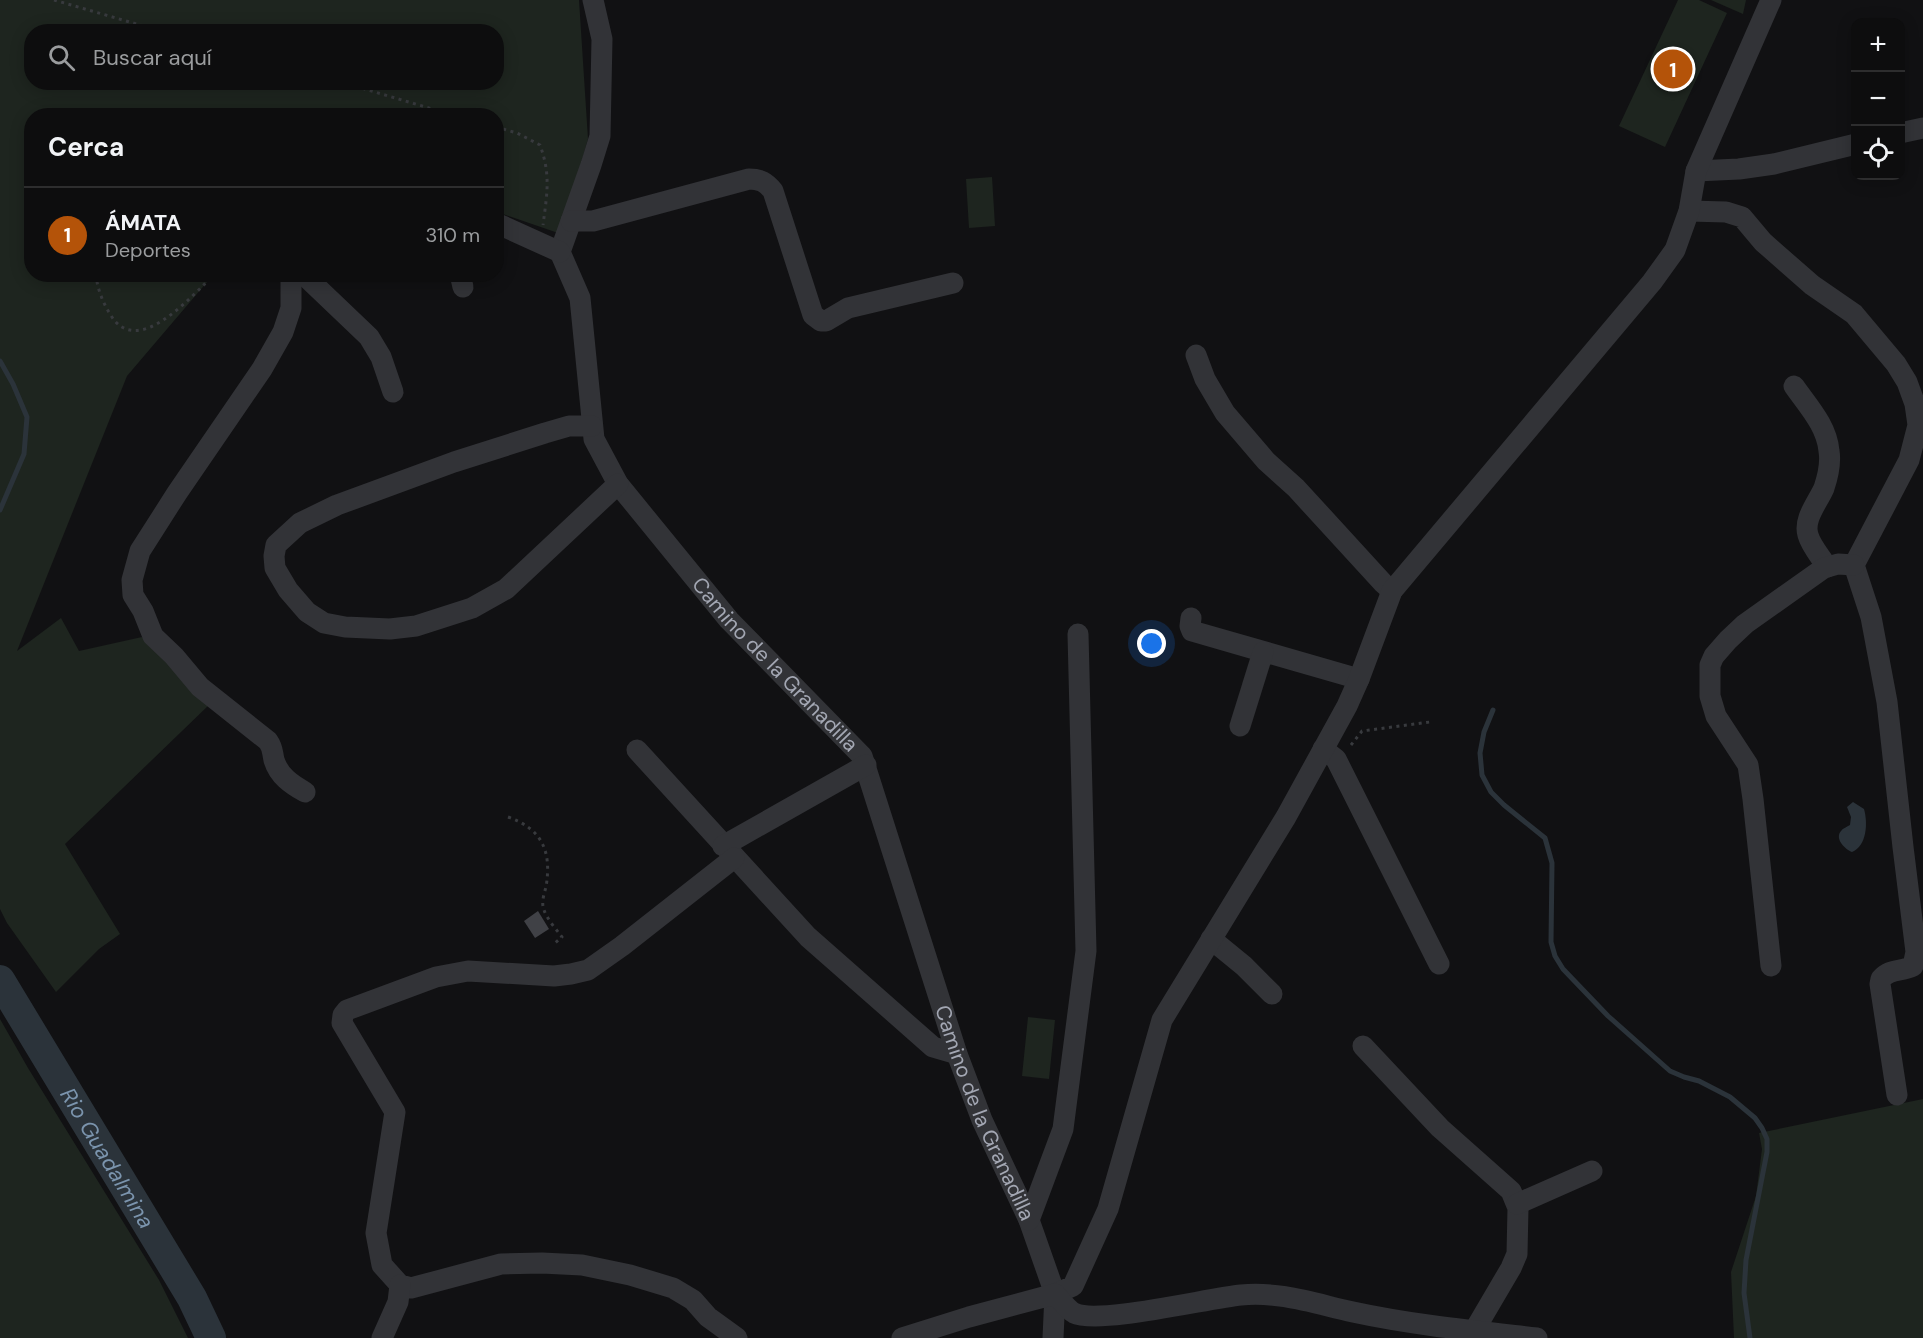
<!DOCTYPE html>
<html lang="es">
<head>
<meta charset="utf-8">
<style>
  body { margin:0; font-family:"DM Sans",sans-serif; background:#161617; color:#f1f3f6 }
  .controls { position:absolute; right:18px; top:18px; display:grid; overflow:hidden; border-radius:12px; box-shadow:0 3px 15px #0003 }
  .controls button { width:54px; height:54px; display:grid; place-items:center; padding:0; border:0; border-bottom:2px solid #2d2d2e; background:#0d0d0e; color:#f1f3f6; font:30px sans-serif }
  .you { position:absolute; left:1152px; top:644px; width:21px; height:21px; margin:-15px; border:4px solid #fff; border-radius:50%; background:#1a73e8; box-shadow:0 0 0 9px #1a73e833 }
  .badge { display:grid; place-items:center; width:39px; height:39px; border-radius:50%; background:#b45309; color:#fff; font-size:20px; font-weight:700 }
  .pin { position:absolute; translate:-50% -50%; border:3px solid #fff; box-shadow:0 2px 6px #0006 }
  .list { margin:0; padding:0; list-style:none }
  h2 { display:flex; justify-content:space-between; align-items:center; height:78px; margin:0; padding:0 24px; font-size:26px }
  h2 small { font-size:20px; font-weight:400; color:#9a9c9e }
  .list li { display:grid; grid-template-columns:39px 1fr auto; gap:18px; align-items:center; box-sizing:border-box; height:96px; padding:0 24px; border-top:2px solid #2d2d2e }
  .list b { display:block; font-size:22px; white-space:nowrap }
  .list p { margin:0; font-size:20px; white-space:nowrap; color:#9a9c9e }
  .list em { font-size:20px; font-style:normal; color:#9a9c9e }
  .icon { flex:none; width:33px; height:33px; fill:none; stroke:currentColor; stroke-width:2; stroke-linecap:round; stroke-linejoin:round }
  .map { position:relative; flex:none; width:1923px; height:1338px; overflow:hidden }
  .search { position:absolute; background:#0d0d0e; box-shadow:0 3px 15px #0003; left:24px; top:24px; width:480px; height:66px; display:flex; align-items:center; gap:15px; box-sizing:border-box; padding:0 21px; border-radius:24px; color:#9a9c9e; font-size:22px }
  .panel { position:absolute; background:#0d0d0e; box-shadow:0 3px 15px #0003; left:24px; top:108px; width:480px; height:174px; border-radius:24px }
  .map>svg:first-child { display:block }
</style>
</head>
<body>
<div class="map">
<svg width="1923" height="1338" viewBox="0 0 1923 1338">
  <rect width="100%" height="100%" fill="#111113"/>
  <path fill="#1e251f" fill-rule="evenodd" d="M0 0H579L588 139 561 234 497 212 496 116H32V274L213 275 127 376 17 651 61 618 79 651 142 637 210 704 65 844 120 934 99 949 56 992 7 923 0 909ZM32 32H496V82H32Z
    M1678 0H1699L1727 13 1665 147 1619 126Z
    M1711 0H1746L1743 14Z
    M992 177 995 226 969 228 966 179Z
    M1028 1017 1055 1020 1049 1079 1022 1076Z
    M0 1019 28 1068 159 1280 188 1338H0Z
    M1923 1099V1338H1734L1731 1272 1756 1196 1762 1149 1759 1133Z"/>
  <path fill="#2b333a" d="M1853 802 1864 809C1868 823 1867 846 1852 852 1846 850 1834 839 1841 831 1843 828 1847 827 1850 825L1851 817 1847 807Z"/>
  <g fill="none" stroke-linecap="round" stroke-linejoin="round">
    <path stroke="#2b333a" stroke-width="5" d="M0 361 13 384 27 417 24 454 0 510
      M1493 710 1484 732 1480 753 1482 775 1491 792 1504 805 1545 838 1552 863 1551 942 1555 956 1563 969 1608 1016 1670 1071 1684 1077 1699 1081 1730 1097 1755 1118 1762 1128 1767 1139V1152L1746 1260 1744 1293 1750 1338"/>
    <path stroke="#2b333a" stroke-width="30" id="s1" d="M0 980 192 1298 211 1338"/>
  </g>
  <path fill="#404146" d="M538 911 549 929 535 938 524 921Z"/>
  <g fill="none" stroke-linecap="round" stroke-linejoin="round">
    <path stroke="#383a3e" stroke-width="3" stroke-dasharray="3 4.5" stroke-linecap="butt" d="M54 0 164 32
      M341 82 456 116
      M496 127 517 133 540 145C551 175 547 194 543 225
      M96 274C97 288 103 303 110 314 137 361 192 295 215 274
      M1351 745 1362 731 1430 722
      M508 817C542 829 552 851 546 887 544 894 541 903 544 910 547 919 556 929 562 937L555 943"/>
    <g stroke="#323337" stroke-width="21">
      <path id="s2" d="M593 0 602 39 600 136 591 165 560 252 580 298 594 439 618 484 729 620 862 756 957 1054 982 1120 1029 1220 1055 1294 1053 1338"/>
      <path d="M1900 133 1923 128"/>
      <path d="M1696 171 1739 169 1774 164 1856 144"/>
      <path d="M1689 211 1726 212 1742 217 1763 242 1812 285 1854 314 1896 364 1907 382 1915 404 1918 425 1909 460 1854 565 1871 617 1887 702 1903 847 1916 952 1913 966C1902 972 1890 968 1881 979L1880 984 1897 1095"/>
      <path d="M571 221H593L749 179C760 179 766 182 773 191L813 315 821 321H826L848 308 953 283"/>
      <path d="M496 223 560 252"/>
      <path d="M291 274V308L283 332 262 369 177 493 140 551 132 580 133 595 143 611 153 636 174 656 200 687 268 741C273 748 272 751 274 760 279 776 291 784 305 792"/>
      <path d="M303 274 369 337 381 357 393 392"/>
      <path d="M460 274 463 287"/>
      <path d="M1196 355 1205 379 1225 413 1266 461 1296 488 1383 583 1392 591"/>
      <path d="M1794 386C1808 406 1827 426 1829 451 1831 463 1828 476 1824 488 1818 502 1803 519 1808 535 1811 546 1821 557 1827 567"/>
      <path d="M592 426H569L545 433 454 462 337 505 300 523 276 545 274 556 275 568 288 590 307 612 324 623 345 627 390 629 416 626 472 608 506 589 618 484"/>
      <path d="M1191 618 1190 626 1192 631 1359 679"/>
      <path d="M1240 726 1263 652"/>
      <path d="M1323 749 1336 759 1439 964"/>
      <path d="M637 750 808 937 933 1047 957 1054"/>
      <path d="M723 846 866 765"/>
      <path d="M734 858 622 946 588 970 571 974 554 976 468 971 436 977 347 1010 343 1015 342 1023 395 1112 376 1233 382 1265 400 1285 411 1288 501 1264 542 1263 582 1265 630 1275 673 1288 693 1300 708 1317 737 1338"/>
      <path d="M1211 939 1244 966 1272 994"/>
      <path d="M1771 966 1753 799 1748 765 1716 716 1710 696V665L1714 656 1728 640 1745 624 1824 568 1838 564 1854 565"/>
      <path d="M1363 1046 1440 1128 1511 1191 1518 1208 1517 1254 1511 1268 1474 1331"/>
      <path d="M1517 1204 1592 1171"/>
      <path d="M1029 1220 1063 1129 1086 951 1078 634"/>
      <path d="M1055 1294 1073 1286 1108 1209 1162 1020 1286 817 1347 706 1359 679 1392 591 1652 282 1675 250 1689 211 1696 171 1771 0"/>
      <path d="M382 1338 398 1302 400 1285"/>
      <path d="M902 1338 969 1317 1055 1294C1060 1299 1067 1309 1074 1313 1098 1325 1209 1298 1241 1295 1279 1291 1316 1304 1353 1312 1413 1325 1475 1331 1537 1338"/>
    </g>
  </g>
  <g text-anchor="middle" stroke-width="6" stroke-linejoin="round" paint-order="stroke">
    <g font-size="21" fill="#a3a7b3" stroke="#0c0c0d">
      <text dy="7" stroke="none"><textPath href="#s2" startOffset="742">Camino de la Granadilla</textPath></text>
      <text dy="7" stroke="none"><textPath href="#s2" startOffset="1246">Camino de la Granadilla</textPath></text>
    </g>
    <g font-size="22" font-style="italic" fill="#7b94ad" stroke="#0c0c0d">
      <text dy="8" stroke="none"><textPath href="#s1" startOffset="208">Rio Guadalmina</textPath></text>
    </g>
  </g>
</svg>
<div class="controls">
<button>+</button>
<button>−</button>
<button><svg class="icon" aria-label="locate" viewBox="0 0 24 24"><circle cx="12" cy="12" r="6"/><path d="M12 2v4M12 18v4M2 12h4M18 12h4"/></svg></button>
</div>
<div class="you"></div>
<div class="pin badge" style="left:1673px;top:69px">1</div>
<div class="search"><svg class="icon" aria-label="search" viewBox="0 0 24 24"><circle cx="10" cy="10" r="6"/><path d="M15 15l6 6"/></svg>Buscar aquí</div>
<section class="panel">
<h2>Cerca<small></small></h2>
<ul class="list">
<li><span class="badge">1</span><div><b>ÁMATA</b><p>Deportes</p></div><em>310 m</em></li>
</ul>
</section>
</div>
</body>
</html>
